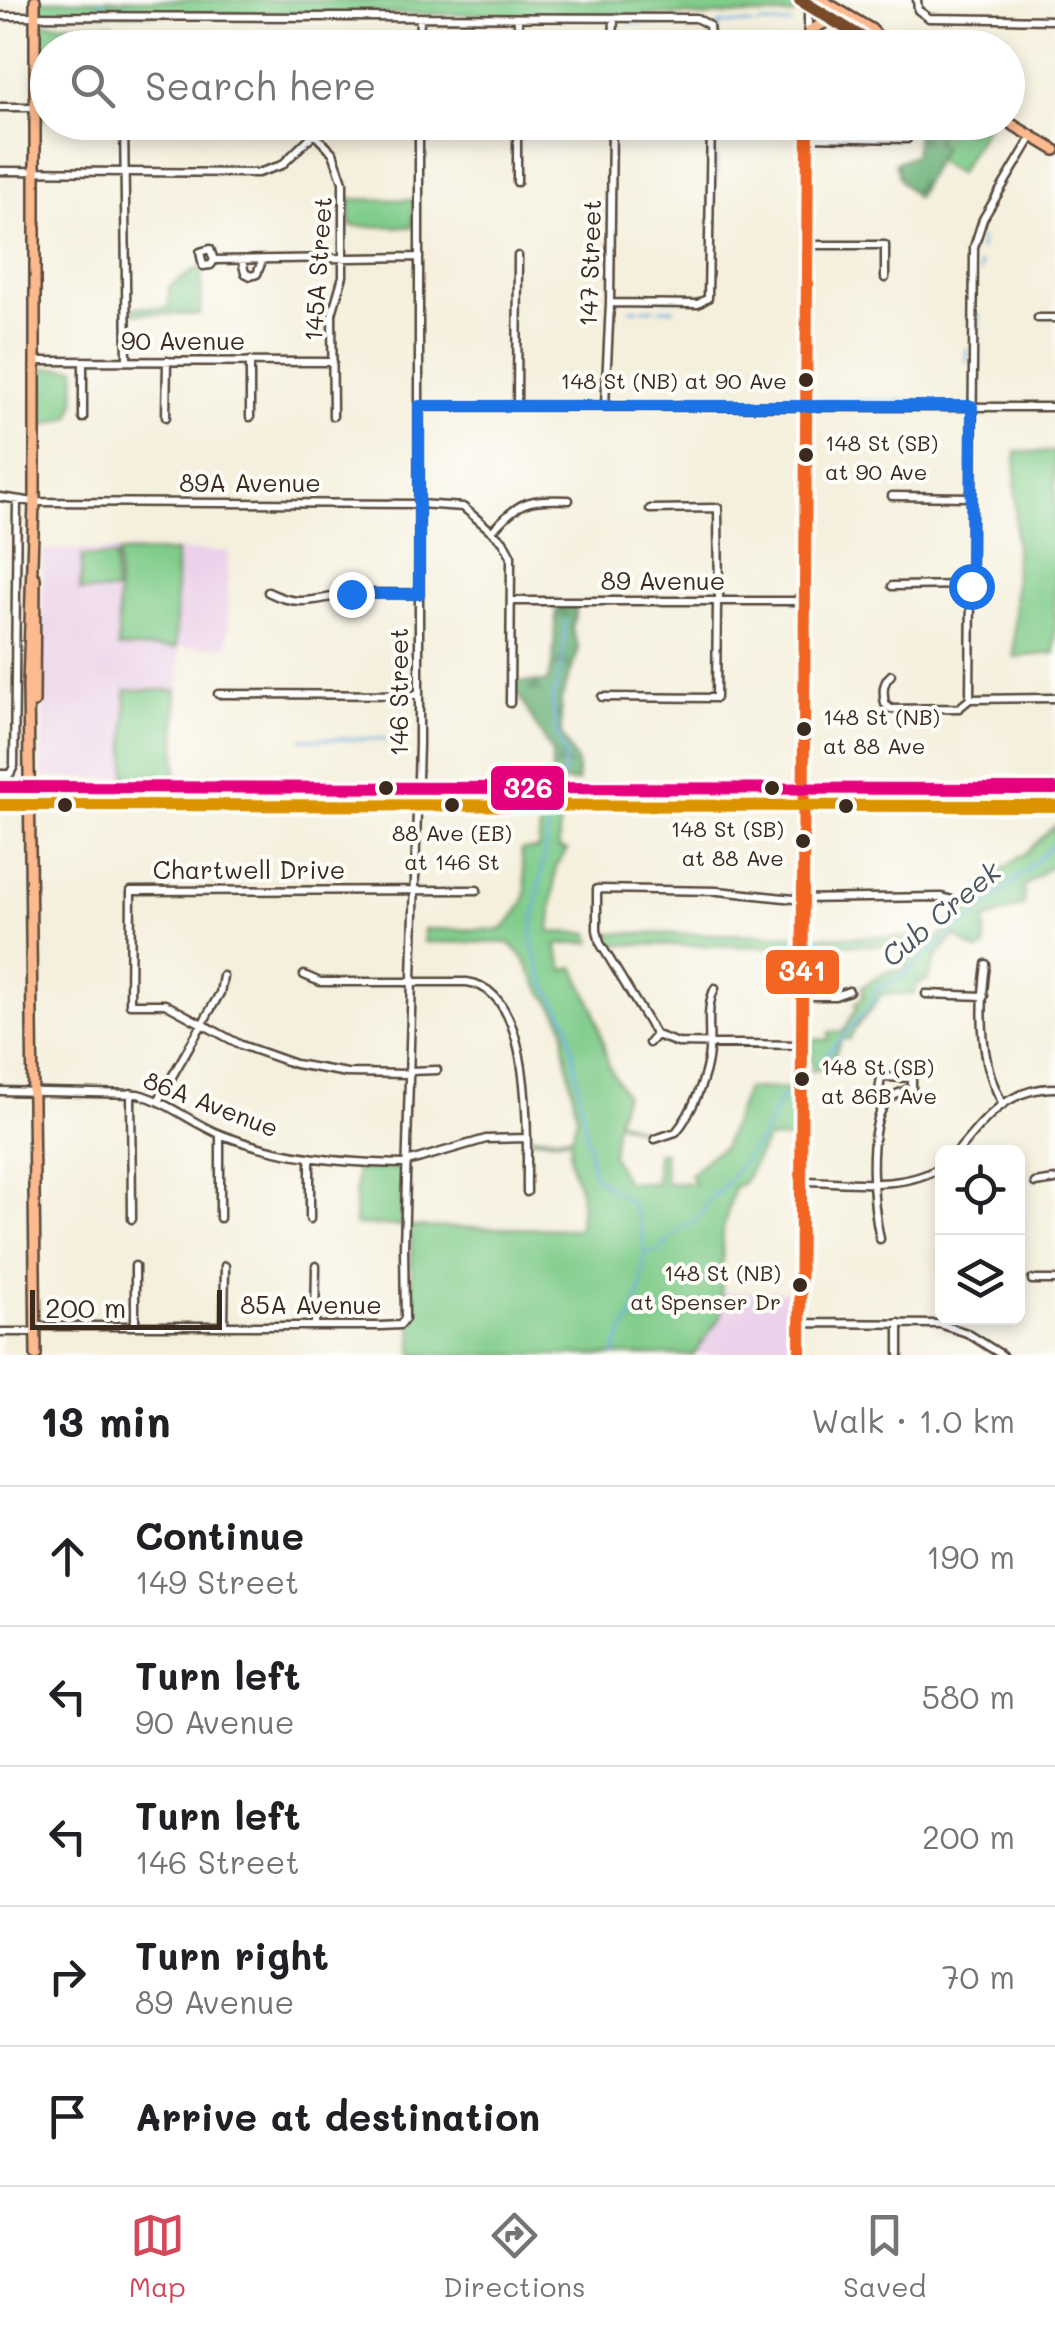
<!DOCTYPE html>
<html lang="en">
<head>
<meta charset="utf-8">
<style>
  body { margin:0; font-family:Mali,sans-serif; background:#f2f2f2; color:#202124 }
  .controls { position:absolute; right:30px; bottom:30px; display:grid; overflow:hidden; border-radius:15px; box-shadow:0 5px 15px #0003 }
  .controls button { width:90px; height:90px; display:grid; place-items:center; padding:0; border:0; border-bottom:2px solid #e0e0e0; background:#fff; color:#202124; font:50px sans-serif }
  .scale { position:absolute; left:30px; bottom:25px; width:192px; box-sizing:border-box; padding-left:10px; border:5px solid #3b2a1e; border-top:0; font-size:28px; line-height:35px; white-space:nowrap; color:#3b2a1e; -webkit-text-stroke:8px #fdfcf7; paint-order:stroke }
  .stop { position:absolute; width:30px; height:30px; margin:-22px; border:8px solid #1a73e8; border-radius:50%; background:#fff }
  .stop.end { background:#1a73e8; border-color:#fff; box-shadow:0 2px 10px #0008 }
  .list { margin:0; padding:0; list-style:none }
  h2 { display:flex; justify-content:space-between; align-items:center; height:130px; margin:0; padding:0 40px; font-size:42px }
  h2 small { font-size:32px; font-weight:400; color:#757577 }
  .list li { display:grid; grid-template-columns:65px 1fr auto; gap:30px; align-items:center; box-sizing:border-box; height:140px; padding:0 40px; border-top:2px solid #e0e0e0 }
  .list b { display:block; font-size:38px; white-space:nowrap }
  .list p { margin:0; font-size:32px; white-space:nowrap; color:#757577 }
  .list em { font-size:32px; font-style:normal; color:#757577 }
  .icon { flex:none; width:55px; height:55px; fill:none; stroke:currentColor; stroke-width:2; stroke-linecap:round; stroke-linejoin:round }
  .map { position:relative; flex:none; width:1055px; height:1355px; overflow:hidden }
  .search { position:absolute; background:#fff; box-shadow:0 5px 15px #0003; left:30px; right:30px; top:30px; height:110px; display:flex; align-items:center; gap:25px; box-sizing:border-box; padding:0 35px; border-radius:55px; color:#757577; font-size:38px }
  .sheet { height:830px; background:#fff }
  nav { display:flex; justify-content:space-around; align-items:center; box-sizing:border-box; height:140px; border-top:2px solid #e0e0e0; background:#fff; font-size:28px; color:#757577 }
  nav a { display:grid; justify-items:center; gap:5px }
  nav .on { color:#d1495b }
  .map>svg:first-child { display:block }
</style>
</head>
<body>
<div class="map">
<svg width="1055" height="1355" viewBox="0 0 1055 1355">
  <defs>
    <pattern id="grass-tufts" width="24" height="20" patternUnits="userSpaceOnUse" patternTransform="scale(2.5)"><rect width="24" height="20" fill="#80cc8b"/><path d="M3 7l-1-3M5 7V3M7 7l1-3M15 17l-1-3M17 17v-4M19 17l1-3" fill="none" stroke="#70af78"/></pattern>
    <pattern id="forest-firs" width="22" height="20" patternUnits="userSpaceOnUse" patternTransform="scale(2.5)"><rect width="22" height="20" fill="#68b077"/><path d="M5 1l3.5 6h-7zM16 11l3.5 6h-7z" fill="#578f61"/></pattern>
  </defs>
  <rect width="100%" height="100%" fill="#fdfcf7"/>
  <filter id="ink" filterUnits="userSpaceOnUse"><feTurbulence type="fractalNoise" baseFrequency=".01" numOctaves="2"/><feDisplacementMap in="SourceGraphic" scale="20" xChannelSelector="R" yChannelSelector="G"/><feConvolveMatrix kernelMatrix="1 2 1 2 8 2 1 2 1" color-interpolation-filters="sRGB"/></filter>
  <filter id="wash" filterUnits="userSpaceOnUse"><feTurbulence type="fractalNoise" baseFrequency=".0048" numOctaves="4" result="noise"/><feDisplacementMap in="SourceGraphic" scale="40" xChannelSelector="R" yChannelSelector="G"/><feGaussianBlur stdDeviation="2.25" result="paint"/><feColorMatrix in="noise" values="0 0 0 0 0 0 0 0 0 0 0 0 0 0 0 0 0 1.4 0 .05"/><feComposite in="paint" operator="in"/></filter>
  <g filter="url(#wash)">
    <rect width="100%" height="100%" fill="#f5f0dd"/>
    <path fill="#ecd1ea" d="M43 550 228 551V646L179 647V779L47 778 42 773Z
      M791 1291V1355H686L725 1292Z"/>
    <path fill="url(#grass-tufts)" stroke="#5e7b54" stroke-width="2.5" d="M936 123H988L958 174 935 160 943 147 935 142 939 126Z"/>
    <path fill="url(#forest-firs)" stroke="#526d4a" stroke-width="2.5" d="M917 123H936L939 136 935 142 943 147 916 198 900 180 895 163 915 154Z
      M556 607 576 608 572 630 579 649 561 700V734L577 763 578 782H552V754L515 689V682H547L553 664Z"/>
    <path fill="#80cc8b" stroke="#5e7b54" stroke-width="2.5" d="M36 0H792L800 8 792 15H715L706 17 683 15 47 13 39 11Z
      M43 23 113 24 97 47 48 48 47 118H42Z
      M350 199 413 200V227L350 226Z
      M199 268 202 270 200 315 133 313V307L169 308V287Z
      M43 368H76L75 404 70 417 43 426Z
      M1016 452H1055V653L1014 657Z
      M176 552V648H118V553Z
      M82 556 115 557V592L80 591Z
      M126 690H176V776H126Z
      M542 806H559V849L567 850 556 866 550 932 590 933 592 942 556 945 564 970 574 967 594 1009 609 1067 625 1094 617 1119 642 1130 616 1122 612 1155 626 1182 656 1183 657 1152H664L665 1183H695L690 1175 710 1155 723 1148 746 1089 794 1088 792 1139H767L743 1183 734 1187 723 1230 721 1316 693 1355H413L411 1227 579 1229C579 1217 583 1198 579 1187 572 1166 568 1164 571 1139H532V1136H572L577 1116 564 1044C569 1016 548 1004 536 982 525 962 528 960 509 943L424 942V929L502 930C537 893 524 891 521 850L538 849Z
      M1055 825V862L1024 887V905L985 920V948L977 951 955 936 936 958 927 981 918 983 913 994H881C873 1013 855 1022 850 1039H841L830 1066 812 1071V1040L829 1039V1032H843L857 1008 855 1004 863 997 862 987 885 972 904 970 912 946 812 944V936L940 938 967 899H982V884L1027 852Z
      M606 933 793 935V947L612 944Z
      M356 1169 402 1170 401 1226 355 1225Z"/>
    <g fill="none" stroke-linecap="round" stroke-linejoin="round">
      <path stroke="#6cabdf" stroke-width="2.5" d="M98 8 102 0
        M629 23 645 24
        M650 24H661
        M758 24H792
        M40 33V26
        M717 38 720 24H752
        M84 48 98 27
        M39 76 40 38
        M39 95V83
        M716 178V156
        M980 250V239
        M968 255V244
        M715 271V250
        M980 272V263
        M715 292V278
        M626 297H641
        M647 298H685
        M692 298 703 295
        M630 309H638
        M643 309H655
        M661 309H674
        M979 326V315
        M978 343 979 334
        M967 361V349
        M978 400V390
        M755 401H774
        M822 401H845
        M853 401H917
        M302 739H403
        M563 779 565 755 556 732 552 700 563 661 566 620
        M551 810 532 933 533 946 543 980 568 1022 593 1174C604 1187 620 1192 630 1204 651 1229 645 1284 634 1312 629 1327 617 1339 614 1355
        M819 1063 871 1005 876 989 898 980 1014 882 1055 843
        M644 1254 661 1250 674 1234 701 1215 708 1201 723 1188 763 1136 779 1101 792 1089"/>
    </g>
  </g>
  <g filter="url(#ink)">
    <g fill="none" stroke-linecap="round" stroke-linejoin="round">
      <defs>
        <path id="minor" d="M917 0 918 10 929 18 1055 20
          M808 6V48
          M0 16 696 18 709 25 711 48
          M419 48 420 17
          M518 48V18
          M613 48 614 18
          M0 107H35
          M124 122 127 361
          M302 122 333 153 343 182V276L332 314 333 416
          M808 137 907 139
          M0 171 258 173 282 165 326 122
          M517 182V122
          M808 245H885V278
          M214 260 211 265 203 266 200 252 210 249 214 260 418 257
          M242 261 245 273 251 276 257 274 262 261
          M610 303 698 304 708 298 711 122
          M1038 318H1055
          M35 361 333 362
          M250 361V417
          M517 405 518 256
          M605 405 610 303 612 122
          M419 406 1055 407
          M166 417 167 361
          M83 418V361
          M892 496 971 497
          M0 497 34 502 419 504 463 507 503 541 511 556 510 703
          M650 509 718 508 719 601
          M492 531C521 500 527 499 569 500
          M892 586 971 585
          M268 592C304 610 319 596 354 594 376 592 398 594 419 594
          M511 601H797L804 587
          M891 675C882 683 883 693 885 704L891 709 959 708 970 699 1055 698
          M218 694 419 695
          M602 697 716 698 717 601
          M970 699 974 247 983 219 1032 137
          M0 774H10L14 766 17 500
          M986 964C980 1009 979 1062 1002 1102
          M304 975 320 982H467C536 991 526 1142 527 1192
          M926 994 984 996
          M801 996H835L849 991
          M649 1043 656 1035
          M801 1045 678 1043 656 1035 600 943 597 930V889L718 891 794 899 942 897 952 900
          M410 1071 437 1070
          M410 1074 347 1073 295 1064 241 1045 165 1004H130L131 891 477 890
          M0 1091 138 1094C168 1102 193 1124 222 1135 282 1158 344 1163 407 1164
          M131 1093 132 1219
          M158 1101 220 993 223 976
          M220 1134V1218
          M655 1139 676 1132C692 1113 707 1077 709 1051 711 1031 705 1008 715 988
          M957 1152C985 1119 1007 1088 1055 1088
          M310 1158V1219
          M407 1162 486 1139 526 1138
          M800 1181C845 1181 903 1192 942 1166
          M1035 1183 1055 1180
          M880 1239C873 1207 866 1131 885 1104 892 1094 902 1092 912 1088V1078L881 1077 879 1091 885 1103
          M1032 1280H1055
          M800 1323 940 1324 967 1333 1002 1355
          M899 1323V1355
          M135 1325V1266
          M224 1325 225 1266
          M315 1325 316 1266
          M36 1326H381L400 1325 405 1319 404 1247 419 744V122
          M0 1332H36
          M800 1355 808 122"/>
        <path id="major" d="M800 0 880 48
          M822 0 871 29 889 48
          M809 31 832 19
          M1008 122 1055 150
          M34 503 28 685 36 1355
          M35 507V0
          M34 702 35 578
          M0 787 1055 789
          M0 797 1055 799"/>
      </defs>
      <use href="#minor" stroke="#57483b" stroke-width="11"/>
      <use href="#major" stroke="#57483b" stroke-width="14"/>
      <use href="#minor" stroke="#fff" stroke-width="6"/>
      <use href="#major" stroke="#fcba8e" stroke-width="9"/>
      <defs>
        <path id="bus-1" d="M800 1355 808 122"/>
        <path id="bus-2" d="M0 787 1055 789"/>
        <path id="bus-3" d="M0 805 1055 806"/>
        <path id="bus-4" d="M800 0 879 48"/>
      </defs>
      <use href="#bus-1" stroke="#fdfcf7" stroke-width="20"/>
      <use href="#bus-2" stroke="#fdfcf7" stroke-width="20"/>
      <use href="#bus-3" stroke="#fdfcf7" stroke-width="20"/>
      <use href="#bus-4" stroke="#fdfcf7" stroke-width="20"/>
      <use href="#bus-1" stroke="#f26522" stroke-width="12"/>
      <use href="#bus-2" stroke="#e5007d" stroke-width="12"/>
      <use href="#bus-3" stroke="#db9304" stroke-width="12"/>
      <use href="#bus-4" stroke="#7a4b2a" stroke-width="12"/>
    </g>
  </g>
  <g fill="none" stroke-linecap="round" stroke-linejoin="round" filter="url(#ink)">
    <path stroke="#1a73e8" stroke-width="12" d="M351 594H419V406H972L971 586"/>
  </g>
  <g fill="#3b2a1e" stroke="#fdfcf7" stroke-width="4">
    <circle cx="806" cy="380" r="9"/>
    <circle cx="806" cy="455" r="9"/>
    <circle cx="804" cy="729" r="9"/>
    <circle cx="386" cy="788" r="9"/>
    <circle cx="772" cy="788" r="9"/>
    <circle cx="65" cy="805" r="9"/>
    <circle cx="452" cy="805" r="9"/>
    <circle cx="846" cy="806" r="9"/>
    <circle cx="803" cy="841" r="9"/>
    <circle cx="802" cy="1079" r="9"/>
    <circle cx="800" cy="1285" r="9"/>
  </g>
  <g text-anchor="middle" stroke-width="8" stroke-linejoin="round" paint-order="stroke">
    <g font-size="22" fill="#3b2a1e" stroke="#fdfcf7" text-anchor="end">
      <text x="787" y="389">148 St (NB) at 90 Ave</text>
      <text x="825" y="451" text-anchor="start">148 St (SB)<tspan x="825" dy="29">at 90 Ave</tspan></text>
      <text x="823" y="725" text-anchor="start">148 St (NB)<tspan x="823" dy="29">at 88 Ave</tspan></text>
      <text x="784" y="837">148 St (SB)<tspan x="784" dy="29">at 88 Ave</tspan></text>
      <text x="452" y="841" text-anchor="middle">88 Ave (EB)<tspan x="452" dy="29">at 146 St</tspan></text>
      <text x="821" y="1075" text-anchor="start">148 St (SB)<tspan x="821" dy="29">at 86B Ave</tspan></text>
      <text x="781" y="1281">148 St (NB)<tspan x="781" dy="29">at Spenser Dr</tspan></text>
    </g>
    <g font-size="25" fill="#3b2a1e" stroke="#fdfcf7">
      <text transform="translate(590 263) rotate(-88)" y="9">147 Street</text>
      <text transform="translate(318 269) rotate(-86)" y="9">145A Street</text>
      <text x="183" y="350">90 Avenue</text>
      <text x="250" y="492">89A Avenue</text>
      <text x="663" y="590">89 Avenue</text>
      <text transform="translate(399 692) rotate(-90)" y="9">146 Street</text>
      <text x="249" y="879">Chartwell Drive</text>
      <text transform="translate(211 1104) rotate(21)" y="9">86A Avenue</text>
      <text x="311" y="1314">85A Avenue</text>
    </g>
    <g font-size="28" font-style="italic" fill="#4c5762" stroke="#fdfcf7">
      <text transform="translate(941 914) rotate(-40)" y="10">Cub Creek</text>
    </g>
  </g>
  <g stroke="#fdfcf7" stroke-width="4">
    <rect x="489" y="764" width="77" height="48" rx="10" fill="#e5007d"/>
    <rect x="764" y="948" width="77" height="48" rx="10" fill="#f26522"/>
  </g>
  <g font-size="28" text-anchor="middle" font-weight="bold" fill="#fff">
    <text x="528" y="798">326</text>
    <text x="802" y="981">341</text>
  </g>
</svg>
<div class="controls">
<button><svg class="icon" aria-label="locate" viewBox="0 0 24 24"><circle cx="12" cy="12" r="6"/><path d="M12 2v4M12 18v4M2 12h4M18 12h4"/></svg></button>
<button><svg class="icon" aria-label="layers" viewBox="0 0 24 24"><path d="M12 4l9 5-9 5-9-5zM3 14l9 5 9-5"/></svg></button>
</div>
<div class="scale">200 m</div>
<div class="stop" style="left:971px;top:586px"></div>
<div class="stop end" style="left:351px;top:594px"></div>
<div class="search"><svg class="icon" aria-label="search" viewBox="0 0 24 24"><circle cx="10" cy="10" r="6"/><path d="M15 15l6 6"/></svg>Search here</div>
</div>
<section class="sheet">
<h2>13 min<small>Walk · 1.0 km</small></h2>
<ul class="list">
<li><svg class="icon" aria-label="ahead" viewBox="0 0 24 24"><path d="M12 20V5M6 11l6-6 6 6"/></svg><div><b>Continue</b><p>149 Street</p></div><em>190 m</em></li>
<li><svg class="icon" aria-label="left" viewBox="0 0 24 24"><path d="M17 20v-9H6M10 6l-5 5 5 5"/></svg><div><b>Turn left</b><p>90 Avenue</p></div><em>580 m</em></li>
<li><svg class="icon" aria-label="left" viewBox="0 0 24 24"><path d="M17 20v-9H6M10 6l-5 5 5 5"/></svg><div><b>Turn left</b><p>146 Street</p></div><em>200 m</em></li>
<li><svg class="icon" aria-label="right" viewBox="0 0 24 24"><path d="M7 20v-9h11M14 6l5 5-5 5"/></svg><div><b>Turn right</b><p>89 Avenue</p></div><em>70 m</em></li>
<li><svg class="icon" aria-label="arrive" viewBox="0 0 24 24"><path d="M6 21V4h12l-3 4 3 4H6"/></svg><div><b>Arrive at destination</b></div></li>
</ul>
</section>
<nav>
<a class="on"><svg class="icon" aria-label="map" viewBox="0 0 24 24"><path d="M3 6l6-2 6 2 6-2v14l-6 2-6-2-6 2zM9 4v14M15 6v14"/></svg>Map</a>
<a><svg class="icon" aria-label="directions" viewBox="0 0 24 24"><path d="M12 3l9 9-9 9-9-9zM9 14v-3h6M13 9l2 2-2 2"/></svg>Directions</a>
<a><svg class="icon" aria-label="saved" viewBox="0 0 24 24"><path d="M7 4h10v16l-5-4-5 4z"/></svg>Saved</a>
</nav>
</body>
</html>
